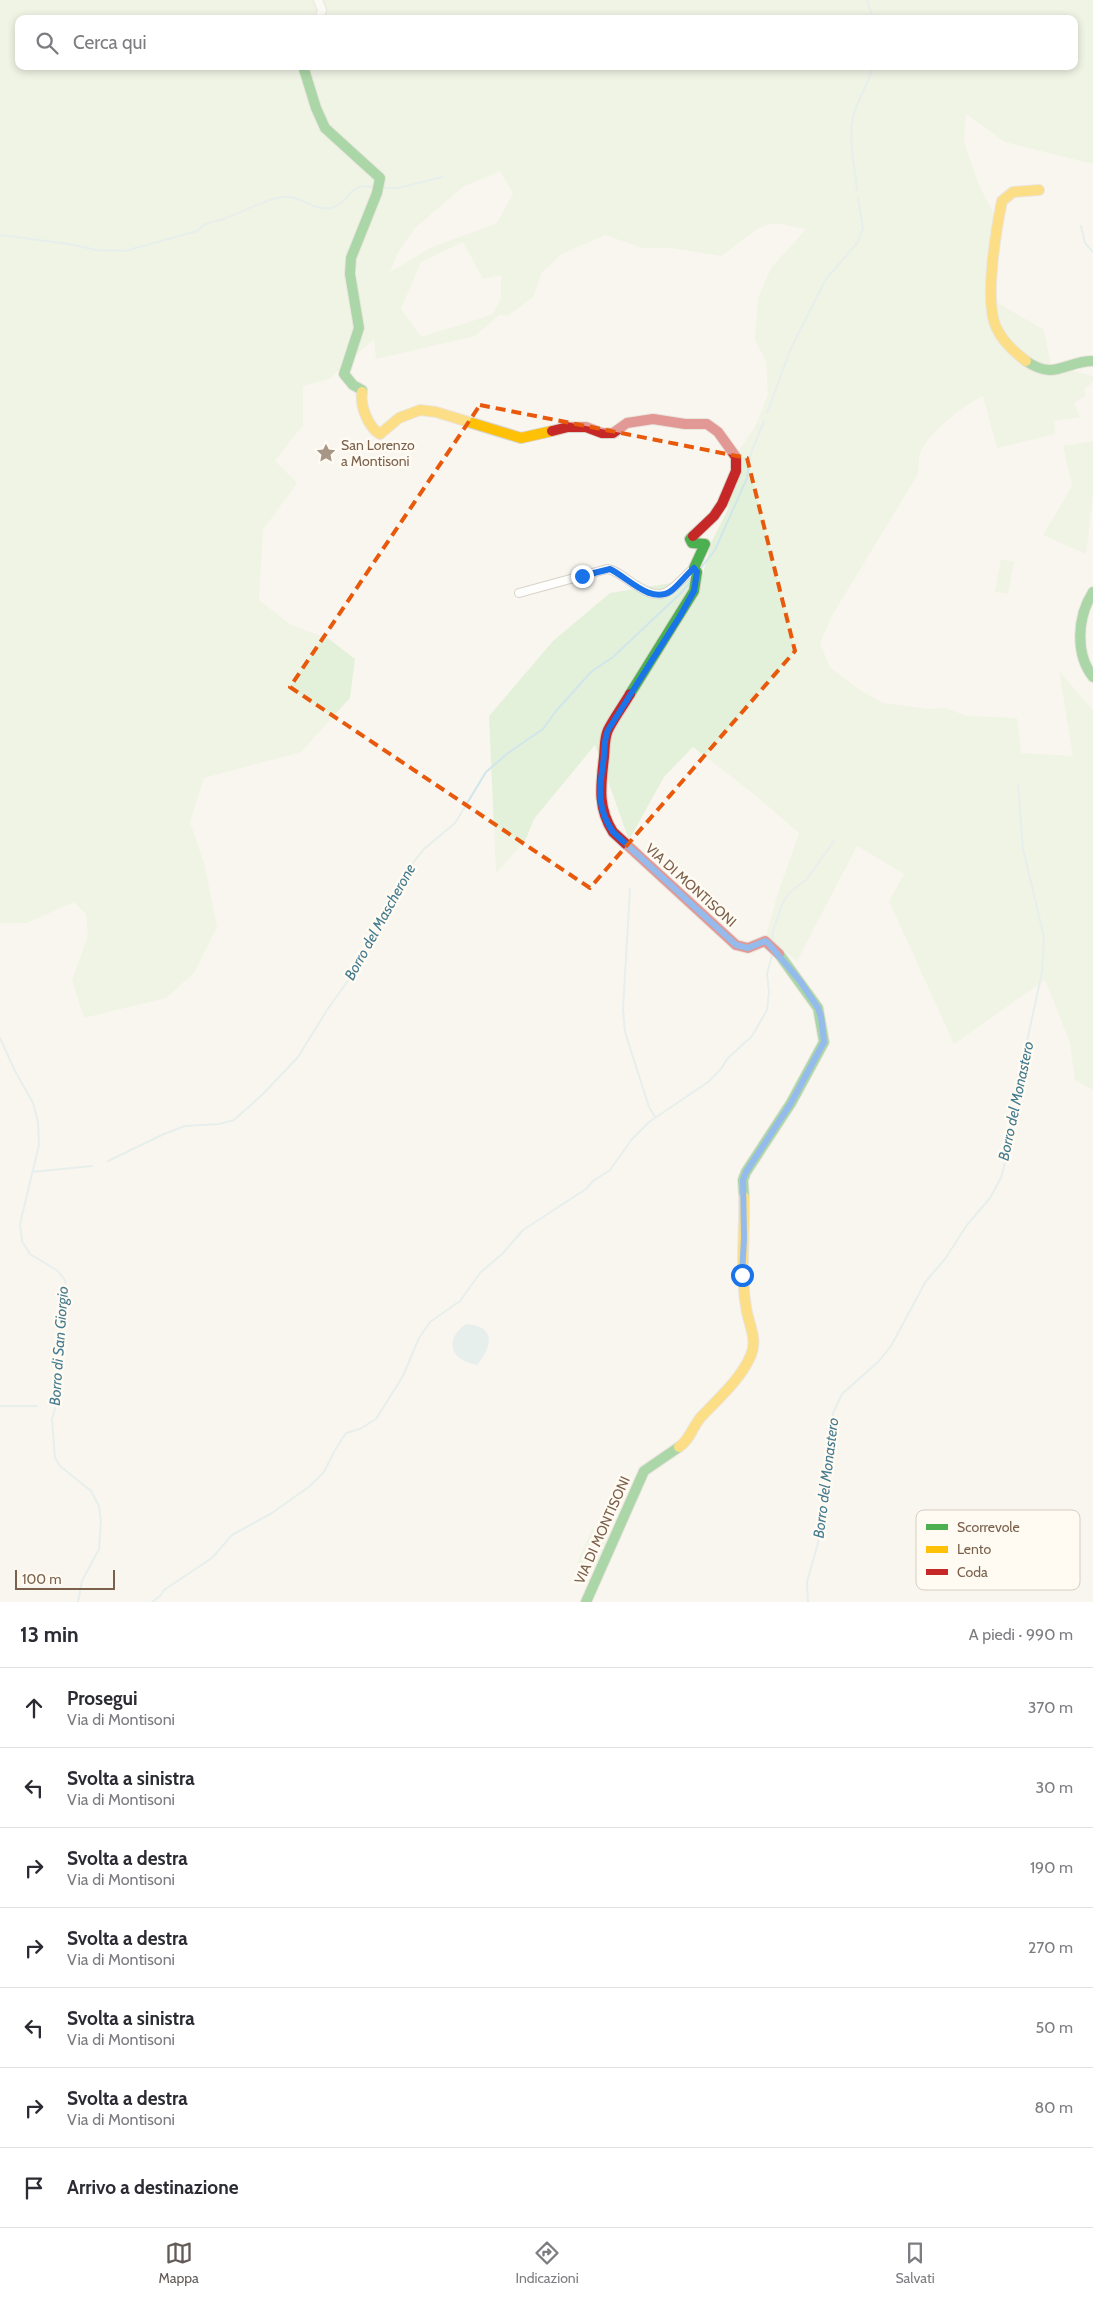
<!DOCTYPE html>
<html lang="it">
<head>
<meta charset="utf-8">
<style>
  body { margin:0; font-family:Cabin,sans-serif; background:#f2f2f3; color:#2b2b33 }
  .scale { position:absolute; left:15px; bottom:12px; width:100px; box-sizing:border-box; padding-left:5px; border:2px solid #7b614c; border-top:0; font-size:14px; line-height:18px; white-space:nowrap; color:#7b614c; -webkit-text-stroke:4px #fffbf3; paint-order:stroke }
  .stop { position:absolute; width:15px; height:15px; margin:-11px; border:4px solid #1a73e8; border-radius:50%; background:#fff }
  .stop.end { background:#1a73e8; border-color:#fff; box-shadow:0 1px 5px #0008 }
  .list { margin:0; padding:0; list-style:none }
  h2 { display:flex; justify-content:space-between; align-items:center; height:65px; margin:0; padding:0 20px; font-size:21px }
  h2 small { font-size:16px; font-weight:400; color:#7c7c81 }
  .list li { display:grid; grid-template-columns:32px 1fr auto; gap:15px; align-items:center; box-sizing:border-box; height:80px; padding:0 20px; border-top:1px solid #e1e1e2 }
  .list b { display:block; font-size:19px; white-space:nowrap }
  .list p { margin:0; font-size:16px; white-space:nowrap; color:#7c7c81 }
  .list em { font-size:16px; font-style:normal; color:#7c7c81 }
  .icon { flex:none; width:28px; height:28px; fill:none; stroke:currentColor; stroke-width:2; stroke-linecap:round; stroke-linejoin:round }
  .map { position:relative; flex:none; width:1093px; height:1602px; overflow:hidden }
  .search { position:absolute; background:#fff; box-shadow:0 2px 8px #0003; left:15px; right:15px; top:15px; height:55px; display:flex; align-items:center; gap:12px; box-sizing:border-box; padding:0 18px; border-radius:10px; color:#7c7c81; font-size:19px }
  .sheet { height:625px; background:#fff }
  nav { display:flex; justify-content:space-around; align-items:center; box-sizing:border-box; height:70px; border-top:1px solid #e1e1e2; background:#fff; font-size:14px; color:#7c7c81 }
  nav a { display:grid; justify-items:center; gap:2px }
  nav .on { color:#635b58 }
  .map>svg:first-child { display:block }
</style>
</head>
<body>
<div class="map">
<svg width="1093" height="1602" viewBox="0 0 1093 1602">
  <rect width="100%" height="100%" fill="#f9f6ef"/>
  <path fill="#e4f1da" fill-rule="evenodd" d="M0 0H1093V164L1005 142 966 114 964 141 967 151 979 185 1000 226 993 300 1044 330 1051 365 1093 376V382L1084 389 1086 395 1074 403 1080 417 1054 421 1055 434 997 448 983 396C966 403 929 433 921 451 918 457 919 468 918 474L833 614 820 643 830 667 860 690 883 703 928 709 946 708 967 716 1017 718 1021 753 1073 756 1059 671 1093 710V1090L1075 1080 1070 1043 1045 980 954 1044 889 901 904 874 857 846 797 961 766 936 777 896 799 833 755 795 693 747 664 777 629 840 595 745 534 819 525 841 496 873 489 716 553 641 610 593 702 578 711 543 728 509 736 454 755 427 768 394 766 361 755 340 758 298 771 268 806 229C797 228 788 225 779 224 758 221 738 246 721 256L671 248H642L605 235 562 254 542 272 533 297 509 315H499L475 336 376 359 374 339 329 379 303 386V425L275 461 297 483 263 530 259 600 291 625 329 639 355 659 350 698 301 752 204 778 190 822 204 863 217 927 194 973 166 998 84 1018 72 980 88 936 86 914 74 902 27 923H0ZM19 19H1074V66H19ZM500 171 513 193 497 223 432 247 390 272 397 254 415 228 463 187ZM463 242 483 279 501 275V299L491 315 421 337 401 309 421 262Z
    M1093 441V496L1086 554 1043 535 1072 486 1063 446Z
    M1001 559 1014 562 1008 594 995 592Z
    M592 1529 609 1536 594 1570 577 1563Z"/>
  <path fill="#d0e6eb" d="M466 1324C496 1326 493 1346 477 1365 451 1361 443 1340 466 1324Z"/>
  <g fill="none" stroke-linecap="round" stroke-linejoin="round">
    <path stroke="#d0e6eb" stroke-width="2" d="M867 0 873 19
      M383 188H398L442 177
      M857 190C855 166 848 141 853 117 857 99 869 84 873 66
      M1081 226 1085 243 1093 252
      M0 235 69 244 97 250 125 251 197 231C199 229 203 225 206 224 211 221 219 221 224 219 240 213 273 195 290 197 304 199 316 211 331 208 350 204 347 182 373 187
      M767 413 791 348 826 279 858 242 863 228 858 198
      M700 569 715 550 747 478 751 453 764 421
      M630 889 623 1009 625 1032 649 1107 655 1117
      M772 942 773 931 783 902 790 892 806 880 834 841
      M0 1038 14 1069 33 1103 38 1122 39 1145 20 1224 22 1241 30 1254 58 1271 65 1280 66 1288 63 1296 59 1324 57 1402 52 1419 55 1458 60 1466 91 1491 99 1506 101 1521 99 1549 82 1581 78 1602
      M108 1161 164 1134 185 1126 219 1124 234 1120 263 1094 298 1057 327 1010 352 975 361 957 377 935 404 874 424 849 455 823 486 772 508 753 543 729 556 711 591 672 613 657 682 592 691 581
      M32 1172 92 1166
      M49 1405H56
      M0 1406H37
      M152 1602 160 1596 164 1590 212 1558 232 1535 272 1513 310 1486 324 1472 335 1450 346 1433 360 1429 376 1419 403 1376 419 1338 430 1322 460 1301 480 1273 503 1253 523 1230 586 1189 593 1181 610 1170 632 1139 649 1122 708 1082 721 1069 727 1059 752 1036 767 1010 769 992 767 974 773 952
      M808 1602 807 1582 821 1532 833 1413 842 1394 879 1361 891 1346 926 1281 945 1259 967 1225 990 1198 1001 1178 1006 1159 1013 1110 1019 1091 1026 1046 1042 972 1044 937 1023 849 1018 785"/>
    <defs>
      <path id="street" d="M318 0 322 10 319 19
        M519 593 607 569C615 570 621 575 628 580 664 605 665 595 694 568"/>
      <path id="fast" d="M303 66 316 108 325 128 380 178 377 193 351 258 350 274 359 328 344 374 353 385 362 390V392
        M1026 361C1055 381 1065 361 1093 361
        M1093 592C1077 617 1075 654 1093 677
        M630 694 694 591 697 572 694 568 705 544 692 543 690 539 693 536
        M744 1197 743 1180 746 1172 791 1103 824 1042 818 1008 779 954
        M586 1602 644 1471 679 1447"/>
      <path id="slow" d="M1026 361C1014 352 1002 341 996 327 984 301 996 230 1002 201L1013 192 1039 190
        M362 392C360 406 368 427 380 434L399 418 420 410 436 412 521 438 552 431
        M679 1447C689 1441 693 1426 701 1417 718 1399 741 1379 751 1355 758 1339 748 1323 746 1307 740 1270 745 1234 744 1197"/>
      <path id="jam" d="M552 431 568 427H586L602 433H613L627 423 653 419 685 424H707L718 432 736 457V471L722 504 714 516 693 536
        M630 694C623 706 614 718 608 730 604 739 605 748 604 757 601 785 597 807 613 832L736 945 748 948 765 941 779 954"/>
    </defs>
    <use href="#street" stroke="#d8d2ca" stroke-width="10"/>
    <use href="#fast" stroke="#d8d2ca" stroke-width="12"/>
    <use href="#slow" stroke="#d8d2ca" stroke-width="12"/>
    <use href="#jam" stroke="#d8d2ca" stroke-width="12"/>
    <use href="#street" stroke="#fefefd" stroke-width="8"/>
    <use href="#fast" stroke="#4caf50" stroke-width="10"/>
    <use href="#slow" stroke="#ffc107" stroke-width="10"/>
    <use href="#jam" stroke="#c62828" stroke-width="10"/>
  </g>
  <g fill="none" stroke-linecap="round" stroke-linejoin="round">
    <path stroke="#1a73e8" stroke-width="6" d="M582 576 610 569C627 577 651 605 671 591 679 585 686 575 694 568L697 572 694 591 680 616 608 730C603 742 605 752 603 764 599 790 597 809 613 832L736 945 748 948 765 941 768 943 800 981 818 1008 821 1017 824 1042 791 1103 746 1172 743 1180 744 1238 742 1275"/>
  </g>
  <path d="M0 0H1093V1602H0ZM480 405 747 458 795 651 590 888 290 687Z" fill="#f9f6ef" fill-opacity=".55" fill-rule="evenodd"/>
  <path fill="none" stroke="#e8590c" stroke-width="4" stroke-dasharray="10 6" stroke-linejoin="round" d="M480 405 747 458 795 651 590 888 290 687Z"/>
  <defs>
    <symbol id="sight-bare" viewBox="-9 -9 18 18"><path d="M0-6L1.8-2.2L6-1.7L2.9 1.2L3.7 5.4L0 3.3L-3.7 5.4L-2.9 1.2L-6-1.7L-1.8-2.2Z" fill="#a79585" stroke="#fffbf3" stroke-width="2.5" paint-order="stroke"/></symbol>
  </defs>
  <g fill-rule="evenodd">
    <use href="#sight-bare" x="312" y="439" width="28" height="28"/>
  </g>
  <g text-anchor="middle" stroke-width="5" stroke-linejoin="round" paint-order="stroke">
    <g font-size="14" fill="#7b614c" stroke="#fffbf3" text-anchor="start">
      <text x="341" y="450">San Lorenzo<tspan x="341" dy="16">a Montisoni</tspan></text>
    </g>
    <g font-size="14" fill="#7b614c" stroke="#fffbf3">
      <text transform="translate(691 885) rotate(42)" y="5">VIA DI MONTISONI</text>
      <text transform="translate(602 1530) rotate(-66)" y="5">VIA DI MONTISONI</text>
    </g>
    <g font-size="15" font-style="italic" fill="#447b8f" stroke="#fffbf3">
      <text transform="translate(380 922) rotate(-61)" y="5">Borro del Mascherone</text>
      <text transform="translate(1016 1101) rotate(-78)" y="5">Borro del Monastero</text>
      <text transform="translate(59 1346) rotate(-86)" y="5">Borro di San Giorgio</text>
      <text transform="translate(826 1478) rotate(-83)" y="5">Borro del Monastero</text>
    </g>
  </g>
  <rect x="916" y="1510" width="164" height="80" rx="8" fill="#fffbf3" stroke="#d7cdc1" stroke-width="1"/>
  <rect x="926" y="1524" width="22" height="6" fill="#4caf50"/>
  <rect x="926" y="1546" width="22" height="7" fill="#ffc107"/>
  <rect x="926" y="1569" width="22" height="6" fill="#c62828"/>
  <g font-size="14" fill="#7b614c">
    <text x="957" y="1532">Scorrevole</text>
    <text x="957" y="1554">Lento</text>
    <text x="957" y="1577">Coda</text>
  </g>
</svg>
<div class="scale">100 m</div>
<div class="stop" style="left:742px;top:1275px"></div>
<div class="stop end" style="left:582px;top:576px"></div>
<div class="search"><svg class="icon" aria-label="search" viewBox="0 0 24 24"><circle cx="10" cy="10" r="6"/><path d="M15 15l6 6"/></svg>Cerca qui</div>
</div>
<section class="sheet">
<h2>13 min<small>A piedi · 990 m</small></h2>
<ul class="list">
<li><svg class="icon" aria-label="ahead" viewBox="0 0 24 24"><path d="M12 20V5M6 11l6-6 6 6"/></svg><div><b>Prosegui</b><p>Via di Montisoni</p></div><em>370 m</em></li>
<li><svg class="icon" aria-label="left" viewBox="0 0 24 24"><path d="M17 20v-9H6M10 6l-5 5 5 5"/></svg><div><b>Svolta a sinistra</b><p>Via di Montisoni</p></div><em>30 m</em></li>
<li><svg class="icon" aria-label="right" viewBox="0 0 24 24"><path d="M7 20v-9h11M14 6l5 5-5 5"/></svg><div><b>Svolta a destra</b><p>Via di Montisoni</p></div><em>190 m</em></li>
<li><svg class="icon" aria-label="right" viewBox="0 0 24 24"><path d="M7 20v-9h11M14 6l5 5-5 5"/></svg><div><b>Svolta a destra</b><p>Via di Montisoni</p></div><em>270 m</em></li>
<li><svg class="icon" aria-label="left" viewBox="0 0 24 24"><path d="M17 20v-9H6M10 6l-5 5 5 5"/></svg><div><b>Svolta a sinistra</b><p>Via di Montisoni</p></div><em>50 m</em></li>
<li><svg class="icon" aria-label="right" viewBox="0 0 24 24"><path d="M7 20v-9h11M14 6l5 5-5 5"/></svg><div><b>Svolta a destra</b><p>Via di Montisoni</p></div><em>80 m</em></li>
<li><svg class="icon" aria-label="arrive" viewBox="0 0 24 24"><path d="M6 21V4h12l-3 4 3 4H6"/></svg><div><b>Arrivo a destinazione</b></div></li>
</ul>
</section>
<nav>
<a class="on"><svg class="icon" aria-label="map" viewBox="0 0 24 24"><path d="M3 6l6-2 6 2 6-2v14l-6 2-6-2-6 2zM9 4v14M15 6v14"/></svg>Mappa</a>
<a><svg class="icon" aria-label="directions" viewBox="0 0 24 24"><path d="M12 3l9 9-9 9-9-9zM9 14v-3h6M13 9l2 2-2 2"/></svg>Indicazioni</a>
<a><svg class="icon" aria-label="saved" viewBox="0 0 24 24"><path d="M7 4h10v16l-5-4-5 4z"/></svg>Salvati</a>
</nav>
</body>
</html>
